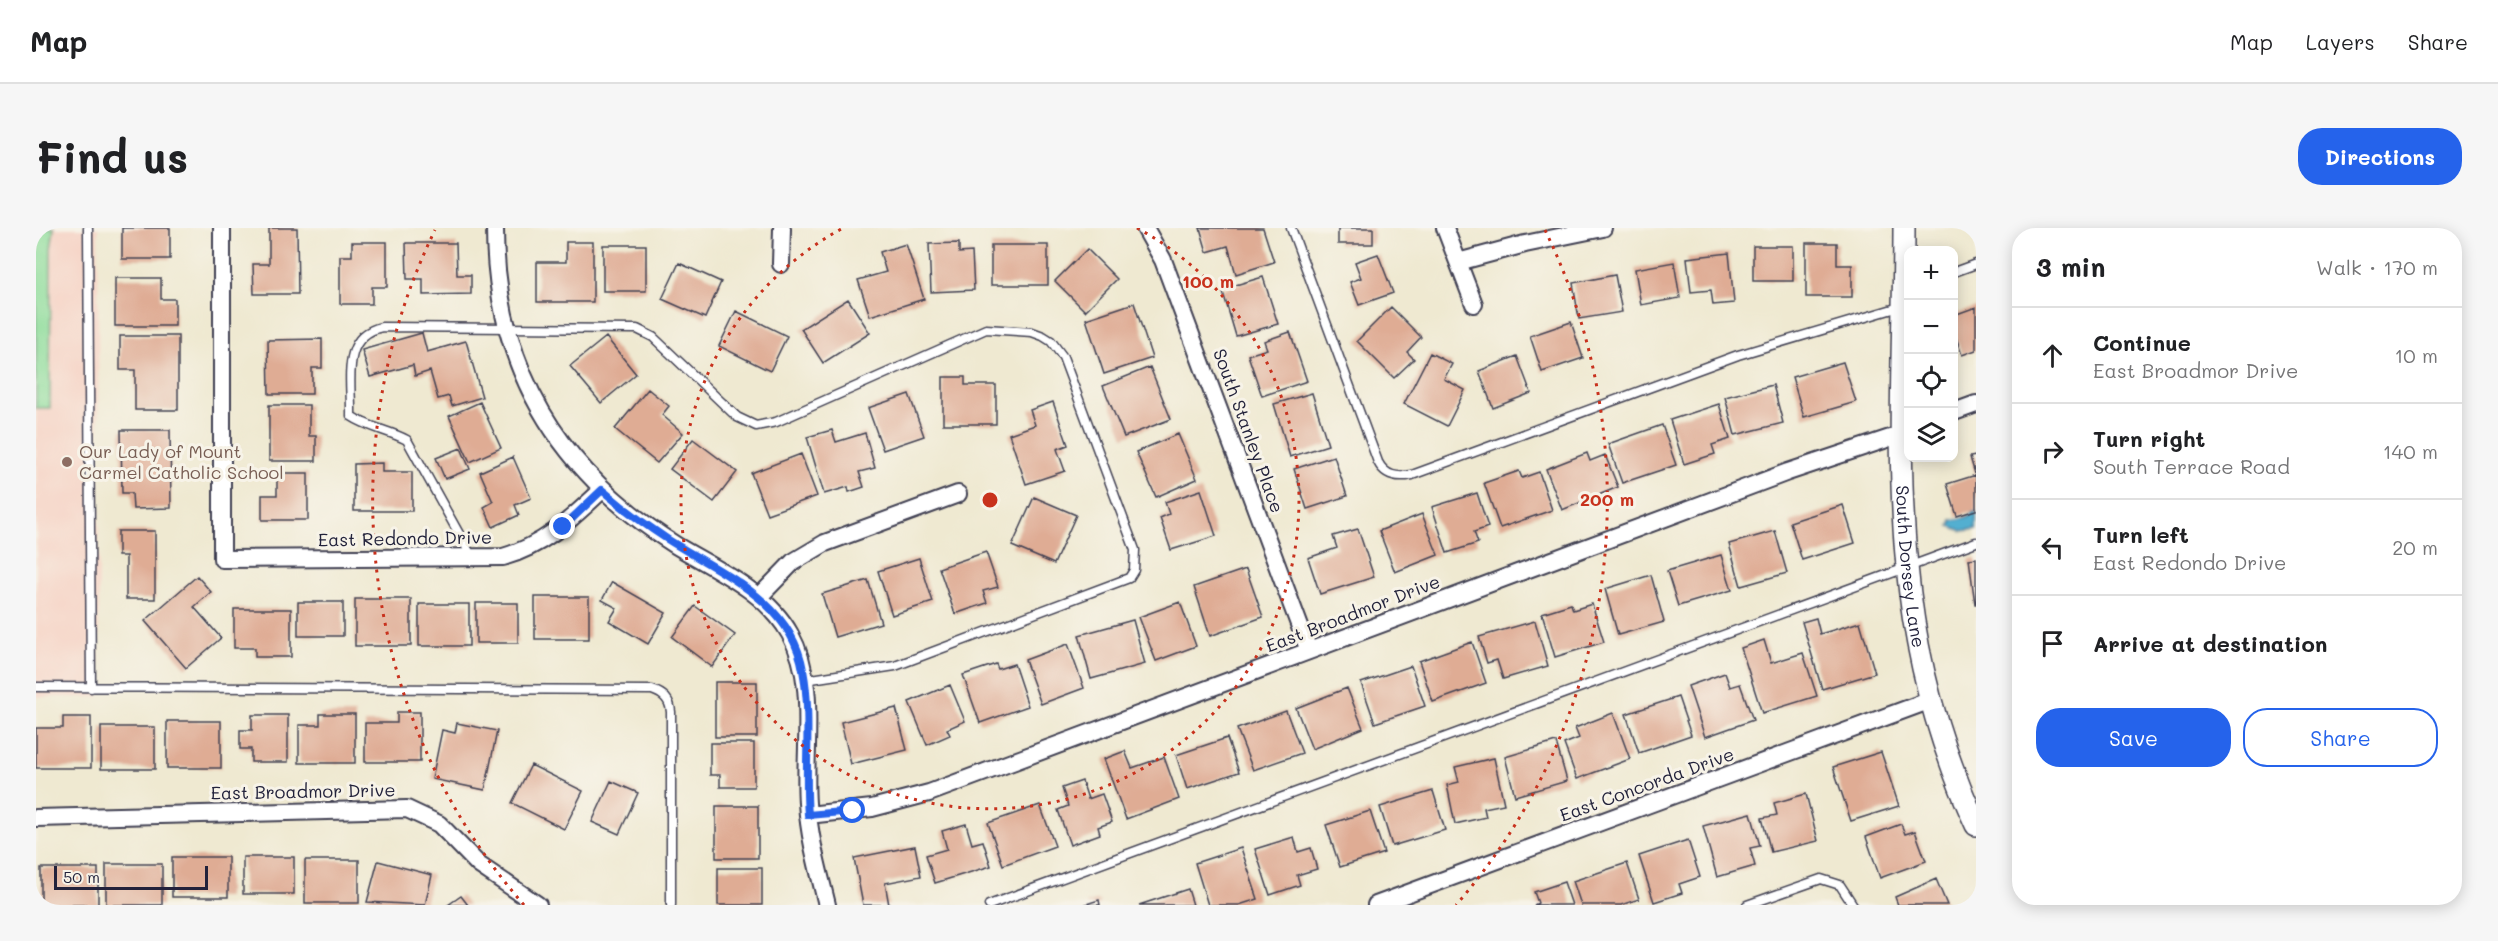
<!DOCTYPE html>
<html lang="en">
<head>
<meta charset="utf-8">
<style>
  body { margin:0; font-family:Mali,sans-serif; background:#f6f6f6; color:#202124 }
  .controls { position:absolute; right:18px; top:18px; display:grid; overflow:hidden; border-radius:12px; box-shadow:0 3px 15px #0003 }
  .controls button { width:54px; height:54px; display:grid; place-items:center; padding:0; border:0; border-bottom:2px solid #e0e0e0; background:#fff; color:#202124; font:30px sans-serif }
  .scale { position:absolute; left:18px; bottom:15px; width:154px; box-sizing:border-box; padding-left:6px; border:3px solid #22223b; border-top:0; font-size:16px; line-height:21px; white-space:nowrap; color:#22223b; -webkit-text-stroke:4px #f7f3e8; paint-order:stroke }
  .stop { position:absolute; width:18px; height:18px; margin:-14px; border:4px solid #2563eb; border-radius:50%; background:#fff }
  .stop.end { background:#2563eb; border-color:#fff; box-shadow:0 2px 6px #0008 }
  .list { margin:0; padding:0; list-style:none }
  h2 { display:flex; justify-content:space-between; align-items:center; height:78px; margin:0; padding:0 24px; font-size:26px }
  h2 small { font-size:20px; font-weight:400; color:#757577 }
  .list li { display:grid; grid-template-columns:39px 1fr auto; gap:18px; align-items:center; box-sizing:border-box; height:96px; padding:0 24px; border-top:2px solid #e0e0e0 }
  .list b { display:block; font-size:22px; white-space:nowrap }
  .list p { margin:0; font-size:20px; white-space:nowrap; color:#757577 }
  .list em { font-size:20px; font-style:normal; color:#757577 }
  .actions { display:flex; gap:12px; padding:18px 24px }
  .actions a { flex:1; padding:14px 0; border:2px solid #2563eb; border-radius:24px; text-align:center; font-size:21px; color:#2563eb }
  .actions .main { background:#2563eb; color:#fff }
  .icon { flex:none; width:33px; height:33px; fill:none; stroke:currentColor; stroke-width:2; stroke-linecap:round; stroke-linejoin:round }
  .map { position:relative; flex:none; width:1940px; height:677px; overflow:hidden; border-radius:24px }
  header { display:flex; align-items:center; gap:36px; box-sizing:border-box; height:84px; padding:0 30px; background:#fff; border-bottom:2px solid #e0e0e0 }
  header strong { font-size:28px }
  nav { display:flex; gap:33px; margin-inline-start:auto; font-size:21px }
  .intro { display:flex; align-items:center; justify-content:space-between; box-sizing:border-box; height:144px; padding:0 36px }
  h1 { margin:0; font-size:42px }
  .button { padding:15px 27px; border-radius:24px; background:#2563eb; color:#fff; font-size:21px; font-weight:700 }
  main { display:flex; gap:36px; padding:0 36px }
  aside { flex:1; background:#fff; border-radius:24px; box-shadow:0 3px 15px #0003 }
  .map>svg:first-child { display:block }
</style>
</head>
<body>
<header>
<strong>Map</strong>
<nav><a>Map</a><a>Layers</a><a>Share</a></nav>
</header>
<div class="intro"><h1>Find us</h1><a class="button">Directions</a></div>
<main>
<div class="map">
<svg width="1940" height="677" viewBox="0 0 1940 677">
  <rect width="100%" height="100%" fill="#f7f3e8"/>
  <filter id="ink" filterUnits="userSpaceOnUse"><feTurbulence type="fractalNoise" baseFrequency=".0167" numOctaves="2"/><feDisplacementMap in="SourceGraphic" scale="12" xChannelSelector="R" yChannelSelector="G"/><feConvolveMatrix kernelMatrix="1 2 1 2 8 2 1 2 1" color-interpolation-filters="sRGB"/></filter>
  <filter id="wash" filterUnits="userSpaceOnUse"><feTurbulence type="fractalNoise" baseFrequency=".008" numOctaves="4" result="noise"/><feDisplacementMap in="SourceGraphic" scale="24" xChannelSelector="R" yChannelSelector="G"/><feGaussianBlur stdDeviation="1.35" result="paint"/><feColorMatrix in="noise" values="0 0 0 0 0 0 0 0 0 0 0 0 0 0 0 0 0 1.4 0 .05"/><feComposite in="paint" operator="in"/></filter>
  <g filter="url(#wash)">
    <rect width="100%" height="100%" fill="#efe9d1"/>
    <path fill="#f6d2c4" d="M0 0H62L63 469H0Z"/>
    <path fill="#8fdd9c" stroke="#58806c" stroke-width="1.5" d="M0 0H18L15 21 14 180H0Z"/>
    <path fill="#52afd0" stroke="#3a6886" stroke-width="1.5" d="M1937 284H1940V301L1926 303 1914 298 1916 292 1931 289Z"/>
    <g id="blocks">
      <path fill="#dfac94" d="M86 0H134V31H86Z
        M233 0H261L262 66H218L217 36H233Z
        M1164 0H1227L1238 34 1200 46 1192 18 1171 24Z
        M1302 0H1337V16H1302Z
        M316 14H351V59H336V76H304V28H316Z
        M530 14H557V74H501V34H530Z
        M370 15H420L421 47H435V66L387 67V51H371Z
        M923 15V25L936 24 938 62 895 64 893 16Z
        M1770 15H1801V37H1816V69H1770Z
        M870 16 888 71 834 88 822 52 850 44 844 24Z
        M567 17H610V63H567Z
        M955 17H1012V57H955Z
        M1717 18H1757V53H1717Z
        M1051 21 1081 51 1049 83 1019 53Z
        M1693 25 1698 75 1677 77 1675 62 1655 64 1651 30Z
        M1342 26 1357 65 1323 77 1314 54 1325 50 1319 34Z
        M1638 34 1644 70 1605 77 1599 41Z
        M643 35 685 54 669 90 626 71Z
        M1579 47 1586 84 1543 91 1537 55Z
        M1227 49 1242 96 1200 108 1186 61Z
        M79 50H125V71H139V98H79Z
        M812 71 834 105 787 135 765 101Z
        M1098 75 1116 130 1068 146 1050 91Z
        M1355 79 1385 109 1371 124 1378 131 1358 150 1321 113Z
        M1940 79V122L1926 127 1918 103V87Z
        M700 83 751 108 734 143 683 118Z
        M1535 94 1547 130 1506 144 1494 108Z
        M1254 104 1271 153 1226 168 1212 127 1231 121 1228 113Z
        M386 105 391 124 430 113 446 169 416 178 413 168 402 171 394 143 379 148 377 137 334 149 326 122Z
        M84 108H142V182H99V142H84Z
        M570 109 600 146 565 175 534 138Z
        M286 111V140H276V166H233L232 112Z
        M1394 125 1416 136 1408 151 1429 162 1411 198 1368 176Z
        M1481 128 1495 165 1457 180 1443 143Z
        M1807 134 1820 174 1768 189 1756 149Z
        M1114 139 1135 191 1088 209 1067 158Z
        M907 149H929V157H960V196H907Z
        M1737 157 1747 195 1699 207 1689 169Z
        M612 161 633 178 626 187 647 205 621 235 579 201Z
        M1276 165 1292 217 1254 229 1238 176Z
        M873 166 888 208 847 222 832 180Z
        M444 174 465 220 434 234 413 188Z
        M1017 174 1032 217 1021 221 1029 243 990 256 973 206 999 197 994 182Z
        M1683 176 1694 211 1676 217 1679 226 1648 236 1634 192Z
        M233 177H273V208H280V233H233Z
        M1626 197 1640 237 1586 255 1572 216Z
        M85 202H134L135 280 97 281 96 265H86Z
        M796 202 800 214 829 205 839 240 823 244 828 259 813 264 812 259 788 266 771 209Z
        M1142 206 1161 251 1120 269 1100 224Z
        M657 211 701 244 678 274 634 241Z
        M425 220 434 241 409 251 400 230Z
        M1551 225 1554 233 1569 227 1582 259 1526 282 1510 241Z
        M765 226 781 268 731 286 715 245Z
        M1298 228 1311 268 1271 281 1258 241Z
        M1940 228V246H1939L1934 229Z
        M477 229 495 270 479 277 483 287 457 299 448 279 457 274 444 244Z
        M346 235V244H376V283H318V236Z
        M1483 243 1486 250 1503 244 1516 282 1464 300 1448 255Z
        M241 245H272V292H226V267H241Z
        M1940 247V282L1921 288 1911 256Z
        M1165 262 1180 308 1135 322 1124 290 1133 286 1129 274Z
        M1441 265 1452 299 1438 304 1442 315 1411 325 1396 279Z
        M998 269 1040 287 1018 336 976 318Z
        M1807 277 1819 315 1766 332 1754 294Z
        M1386 286 1402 327 1359 344 1343 303Z
        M1322 301 1338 349 1284 366 1272 330 1301 320 1297 308Z
        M82 303H119V371H90V328H82Z
        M1739 303 1751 345 1705 358 1693 316Z
        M950 324 962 359 947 363 951 375 919 386 903 340Z
        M1685 327 1696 362 1642 378 1631 343Z
        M883 330 897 374 856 387 842 343Z
        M1940 330V376H1939L1933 331Z
        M1210 341 1227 389 1174 408 1158 359Z
        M1615 347 1628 394 1582 407 1569 361Z
        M161 348 175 364 158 379 185 410 150 440 109 393Z
        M832 352 845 395 799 409 786 366Z
        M576 354 630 385 612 416 573 393 581 380 566 372Z
        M499 369H553V411H499Z
        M319 371H375V418H319Z
        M262 374H307V408H262Z
        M1144 374 1160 418 1120 433 1103 389Z
        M440 375H482V415H440Z
        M383 376H433V418H383Z
        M1535 376 1537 382 1556 376 1568 414 1519 429 1506 385Z
        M659 378 699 407 676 439 636 409Z
        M198 381H255V429H219V420H198Z
        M1780 390 1784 406 1824 394 1839 445 1786 461 1766 394Z
        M1097 392 1109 436 1055 451 1043 407Z
        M1499 393 1512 438 1467 451 1461 432 1451 435 1443 409Z
        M1728 412 1735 435 1767 425 1781 468 1726 485 1705 420Z
        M1436 414 1450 455 1397 474 1383 433Z
        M1032 416 1048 460 1005 476 989 432Z
        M960 436 962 441 978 436 992 478 944 495 927 447Z
        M1375 438 1389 478 1339 495 1325 455Z
        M1689 445 1694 459 1704 456 1717 492 1669 509 1652 458Z
        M679 454H721V509H679Z
        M914 457 929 493 911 501 914 507 891 517 873 474Z
        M1311 460 1327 500 1276 521 1260 480Z
        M1642 469 1655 507 1603 525 1590 486Z
        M860 480 871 522 815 536 805 494Z
        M1250 483 1266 525 1217 542 1201 501Z
        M361 484H384V534H329V495H361Z
        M1577 485 1594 531 1541 551 1528 516 1543 510 1539 500Z
        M284 486H319V535H263V497H284Z
        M216 487H252V534H215V521H204V502H216Z
        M27 489H55V540H0V500H27Z
        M131 493H185V540H131Z
        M421 495 461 503 449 562 396 551 406 502 419 505Z
        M65 499H119V541H65Z
        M1191 510 1203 544 1151 561 1140 527Z
        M1520 514 1531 553 1479 568 1469 529Z
        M674 515H718V559H684V547H674Z
        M1089 523 1096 540 1128 529 1143 571 1090 591 1068 531Z
        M1845 524 1863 578 1815 593 1797 539Z
        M1458 530 1468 576 1448 580 1450 589 1419 596 1411 557 1423 554 1419 539Z
        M495 537 547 563 528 601 476 575Z
        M575 553 602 565 583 606 556 594Z
        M1046 553 1052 571 1066 566 1076 594 1062 599 1064 606 1034 617 1022 582 1032 578 1026 560Z
        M1397 563 1409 602 1356 618 1344 579Z
        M1770 566 1782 613 1735 624 1726 590 1741 587 1738 575Z
        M1004 577 1019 618 967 637 952 595Z
        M680 578H722V630H680Z
        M1334 583 1348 625 1304 639 1290 597Z
        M1715 585 1724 618 1714 620 1719 638 1681 649 1667 598Z
        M930 596 936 616 947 613 955 638 899 655 890 627 911 621 906 603Z
        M1865 596 1869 606 1879 603 1890 633 1844 650 1830 609Z
        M1258 609 1262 624 1275 620 1281 641 1261 647 1264 657 1234 667 1219 621Z
        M1652 612 1664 649 1643 656 1646 665 1618 674 1603 628Z
        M879 618 885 648 849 655 853 677H827L818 630Z
        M1205 620 1222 671 1203 677H1172L1159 635Z
        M136 629H192V669H136Z
        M207 629H258V666H207Z
        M269 632H323V675H269Z
        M342 633 396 647 389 677 331 674Z
        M1591 635 1603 671 1585 677H1545L1537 653Z
        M70 636H126V677H70Z
        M5 640H62V677H5Z
        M682 640H726V677H682Z
        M1900 651 1911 677H1862L1859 669Z
        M1528 654 1536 677H1498L1502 675 1498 664Z
        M1152 661 1157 677H1103Z
        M425 668 432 677H412Z
        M1063 672 1064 677H1050V676Z"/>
    </g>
  </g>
  <g filter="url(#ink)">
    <use href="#blocks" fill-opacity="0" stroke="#414052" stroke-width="1.5"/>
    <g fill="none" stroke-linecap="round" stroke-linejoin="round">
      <defs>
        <path id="service" d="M52 0 55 460
          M1255 0 1342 234C1349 248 1361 250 1376 247L1702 127 1867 78
          M1918 44 1940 36
          M437 331 371 212C352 202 333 200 315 188 316 154 304 108 346 99L601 101 617 109 701 189 720 198 740 194 950 101 996 104 1007 108 1015 113 1027 129 1099 322 1098 342 1093 350 859 438 769 452
          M0 459 616 462C628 466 634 472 635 484V677
          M953 677 1940 314
          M1711 677 1785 651 1804 657 1817 677"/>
        <path id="minor" d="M186 0V331L467 329C509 317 535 291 566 262
          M459 0C459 141 523 244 641 318 681 342 730 363 754 406 782 456 767 520 771 575 773 609 783 644 791 677
          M1109 0 1127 32 1273 423
          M1409 0 1422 34 1489 16 1567 0
          M1422 34 1438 76
          M745 36 746 0
          M1918 184 1940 176
          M723 369 757 334 789 315 922 266
          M772 587 836 580 893 565 1752 244 1872 204
          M0 590 371 581 403 596 443 637 502 677
          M1340 677 1895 472"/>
        <g id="tertiary">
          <path id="s1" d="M1868 0C1868 112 1860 226 1871 338 1879 427 1903 516 1940 597"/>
        </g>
      </defs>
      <use href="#service" stroke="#414052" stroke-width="11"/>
      <use href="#minor" stroke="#414052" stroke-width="20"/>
      <use href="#tertiary" stroke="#414052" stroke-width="24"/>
      <use href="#service" stroke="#fff" stroke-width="8"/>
      <use href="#minor" stroke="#fff" stroke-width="16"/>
      <use href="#tertiary" stroke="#fff" stroke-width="21"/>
    </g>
  </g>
  <g fill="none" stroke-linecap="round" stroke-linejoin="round" filter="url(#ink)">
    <path stroke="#2563eb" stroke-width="8" d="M527 299 566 262C587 280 608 296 631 311 684 345 755 372 767 442 776 489 768 539 772 587L817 583"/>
  </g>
  <g fill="none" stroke="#c8321e" stroke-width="3" stroke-dasharray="3 6">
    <path d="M1101 0A309 309 0 1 1 807 0"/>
    <path d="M488 677A617 617 0 0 1 399 2M1509 2A617 617 0 0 1 1420 677"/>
  </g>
  <circle fill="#8d6e63" stroke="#f7f3e8" stroke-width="2" cx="31" cy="234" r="6"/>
  <g text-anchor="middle" stroke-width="6" stroke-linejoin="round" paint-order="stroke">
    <g font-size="18" fill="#22223b" stroke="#f7f3e8">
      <text transform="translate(1212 203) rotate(70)" y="6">South Stanley Place</text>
      <text transform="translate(369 311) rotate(-1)" y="6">East Redondo Drive</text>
      <text dy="6" stroke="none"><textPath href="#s1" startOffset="339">South Dorsey Lane</textPath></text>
      <text transform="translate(1317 386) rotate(-21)" y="6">East Broadmor Drive</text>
      <text transform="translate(1611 557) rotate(-20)" y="6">East Concorda Drive</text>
      <text transform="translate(267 564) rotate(-1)" y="6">East Broadmor Drive</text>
    </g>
    <g font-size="18" fill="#785e54" stroke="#f7f3e8" text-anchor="start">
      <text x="43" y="230">Our Lady of Mount<tspan x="43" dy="21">Carmel Catholic School</tspan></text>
    </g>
  </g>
  <circle cx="954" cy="272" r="9" fill="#c8321e" stroke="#f7f3e8" stroke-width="3"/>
  <g font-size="18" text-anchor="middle" font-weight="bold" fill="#c8321e" stroke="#f7f3e8" stroke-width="6" stroke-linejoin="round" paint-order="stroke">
    <text x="1172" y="60">100 m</text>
    <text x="1571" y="278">200 m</text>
  </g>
</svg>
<div class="controls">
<button>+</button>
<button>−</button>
<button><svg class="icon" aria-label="locate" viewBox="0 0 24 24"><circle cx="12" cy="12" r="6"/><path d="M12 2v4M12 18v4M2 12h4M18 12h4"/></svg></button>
<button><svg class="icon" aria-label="layers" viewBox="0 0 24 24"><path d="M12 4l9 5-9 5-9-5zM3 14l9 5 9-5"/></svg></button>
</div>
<div class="scale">50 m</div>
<div class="stop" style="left:817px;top:583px"></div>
<div class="stop end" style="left:527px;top:299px"></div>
</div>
<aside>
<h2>3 min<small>Walk · 170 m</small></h2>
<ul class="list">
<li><svg class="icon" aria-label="ahead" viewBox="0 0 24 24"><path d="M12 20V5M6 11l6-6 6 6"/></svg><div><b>Continue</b><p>East Broadmor Drive</p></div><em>10 m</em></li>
<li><svg class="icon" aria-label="right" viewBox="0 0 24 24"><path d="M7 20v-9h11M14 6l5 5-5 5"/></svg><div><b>Turn right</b><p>South Terrace Road</p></div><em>140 m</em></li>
<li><svg class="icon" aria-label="left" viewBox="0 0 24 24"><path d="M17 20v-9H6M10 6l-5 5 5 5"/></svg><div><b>Turn left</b><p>East Redondo Drive</p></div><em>20 m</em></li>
<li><svg class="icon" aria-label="arrive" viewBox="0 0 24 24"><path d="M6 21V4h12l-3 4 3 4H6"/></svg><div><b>Arrive at destination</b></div></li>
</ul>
<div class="actions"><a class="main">Save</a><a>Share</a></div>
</aside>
</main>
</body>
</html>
